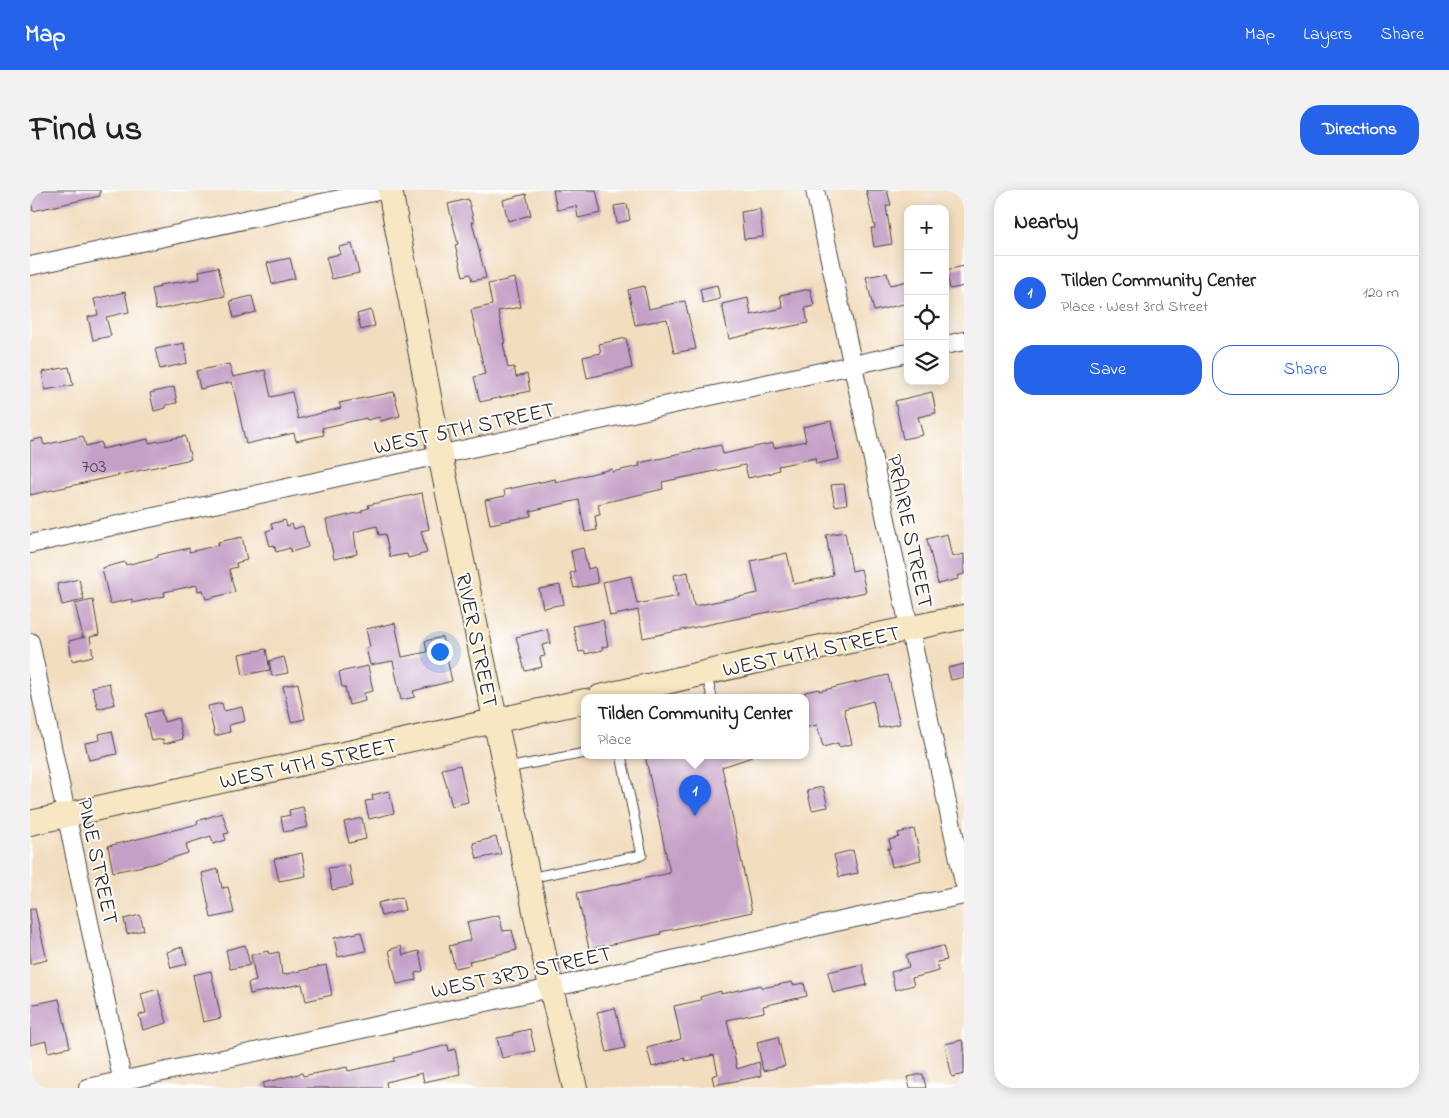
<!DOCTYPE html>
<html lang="en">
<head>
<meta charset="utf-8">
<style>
  body { margin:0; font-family:"Indie Flower",sans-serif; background:#f2f2f2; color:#222 }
  .controls { position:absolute; right:15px; top:15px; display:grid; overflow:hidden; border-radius:10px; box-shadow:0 2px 12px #0003 }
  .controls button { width:45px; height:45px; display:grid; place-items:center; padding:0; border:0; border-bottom:1px solid #e0e0e0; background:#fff; color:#222; font:25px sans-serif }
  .you { position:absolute; left:409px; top:461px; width:18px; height:18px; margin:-12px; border:4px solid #fff; border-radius:50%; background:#1a73e8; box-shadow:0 0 0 8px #1a73e833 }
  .badge { display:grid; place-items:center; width:32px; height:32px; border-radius:50%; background:#2563eb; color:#fff; font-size:16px; font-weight:700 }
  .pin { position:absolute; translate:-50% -41px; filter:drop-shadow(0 1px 2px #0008) }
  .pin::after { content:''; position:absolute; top:26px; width:18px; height:15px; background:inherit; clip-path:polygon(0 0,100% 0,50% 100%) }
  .popup { position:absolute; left:551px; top:504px; width:228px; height:65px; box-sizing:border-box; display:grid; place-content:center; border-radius:10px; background:#fff; filter:drop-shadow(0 1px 4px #0005); font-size:16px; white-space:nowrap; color:#767676 }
  .popup b { font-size:19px; color:#222 }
  .popup::after { content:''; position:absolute; left:50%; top:100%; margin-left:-10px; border:10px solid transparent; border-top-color:#fff }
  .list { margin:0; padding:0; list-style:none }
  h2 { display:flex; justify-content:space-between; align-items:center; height:65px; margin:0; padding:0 20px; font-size:21px }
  h2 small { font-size:16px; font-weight:400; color:#767676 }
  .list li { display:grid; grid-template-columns:32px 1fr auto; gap:15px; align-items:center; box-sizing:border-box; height:75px; padding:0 20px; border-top:1px solid #e0e0e0 }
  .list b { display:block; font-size:19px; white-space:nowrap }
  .list p { margin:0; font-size:16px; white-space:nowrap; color:#767676 }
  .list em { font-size:16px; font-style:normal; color:#767676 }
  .actions { display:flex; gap:10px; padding:15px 20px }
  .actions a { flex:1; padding:11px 0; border:1px solid #2563eb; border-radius:20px; text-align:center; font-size:18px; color:#2563eb }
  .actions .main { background:#2563eb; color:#fff }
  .icon { flex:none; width:28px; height:28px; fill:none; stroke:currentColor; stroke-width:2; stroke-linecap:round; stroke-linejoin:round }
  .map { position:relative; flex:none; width:934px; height:898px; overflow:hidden; border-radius:20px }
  header { display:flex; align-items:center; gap:30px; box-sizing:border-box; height:70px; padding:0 25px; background:#2563eb; color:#fff }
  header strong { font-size:24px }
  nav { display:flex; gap:28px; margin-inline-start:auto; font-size:18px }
  .intro { display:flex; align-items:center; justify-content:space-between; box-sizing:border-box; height:120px; padding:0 30px }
  h1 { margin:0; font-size:35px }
  .button { padding:12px 22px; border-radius:20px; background:#2563eb; color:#fff; font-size:18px; font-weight:700 }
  main { display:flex; gap:30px; padding:0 30px }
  aside { flex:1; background:#fff; border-radius:20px; box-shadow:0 2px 12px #0003 }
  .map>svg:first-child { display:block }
</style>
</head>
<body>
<header>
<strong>Map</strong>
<nav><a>Map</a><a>Layers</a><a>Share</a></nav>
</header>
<div class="intro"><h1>Find us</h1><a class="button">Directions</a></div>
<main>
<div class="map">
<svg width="934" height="898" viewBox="0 0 934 898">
  <rect width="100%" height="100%" fill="#fff"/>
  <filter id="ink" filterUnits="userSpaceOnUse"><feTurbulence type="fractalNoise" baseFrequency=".02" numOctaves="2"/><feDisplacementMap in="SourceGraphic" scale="10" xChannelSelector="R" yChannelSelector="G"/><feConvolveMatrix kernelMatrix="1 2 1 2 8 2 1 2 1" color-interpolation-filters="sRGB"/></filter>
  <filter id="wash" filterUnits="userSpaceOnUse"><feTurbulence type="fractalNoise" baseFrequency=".0096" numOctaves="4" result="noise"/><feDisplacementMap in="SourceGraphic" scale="20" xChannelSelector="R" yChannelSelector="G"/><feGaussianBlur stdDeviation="1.12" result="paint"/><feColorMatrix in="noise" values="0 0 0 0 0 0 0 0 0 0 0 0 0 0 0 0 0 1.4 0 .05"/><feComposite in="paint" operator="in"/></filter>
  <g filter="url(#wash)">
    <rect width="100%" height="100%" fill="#f2ddbf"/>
    <g id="blocks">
      <path fill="#c49fc6" d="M0 0H70V6L3 21 0 8Z
        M523 0H566L571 23 548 28 546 16 527 20Z
        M836 0H857L861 15 856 16 862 54 844 57 841 38H845Z
        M496 4 501 25 478 31 473 10Z
        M438 9 444 32H442L456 88 442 91 440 84 433 86 425 55 428 54 418 14Z
        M597 14 600 30 587 33 584 16Z
        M730 19 733 47 714 49 711 22Z
        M322 54 329 83 302 89 296 67 311 64 309 57Z
        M260 68 265 88 242 94 237 73Z
        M934 76V96L920 99 916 80Z
        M188 77 195 106 126 120 122 99 130 97 129 95 170 89 169 81Z
        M857 83 860 95 878 91V113L844 121 836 87Z
        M485 88 491 117 468 121 475 153H473L478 178 484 177 486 187 497 184 500 201 450 212 444 187 455 184 441 120 462 115 458 94Z
        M687 95 690 109 673 113 670 99Z
        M614 96 619 119 655 111 666 159 644 163 637 129 605 135 598 100Z
        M780 99 784 116 775 118 778 133 742 140V139L699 149 692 114 718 108 721 125 753 118 750 105Z
        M95 102 99 122 76 127 81 146 63 150 58 127 68 125 64 109Z
        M222 106 226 122 204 128 200 111Z
        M341 120 345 136 331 140 327 124Z
        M596 148 602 178 557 188 553 167 571 163 569 154Z
        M154 153 157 173 130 179 125 159Z
        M199 174 203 187 235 180 241 207 262 202 268 229 311 218 309 213 364 202 370 226 351 231 350 227 337 230 336 228 292 238 294 245 266 251 264 243 216 254 202 192 170 199 166 181Z
        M39 177 43 195 15 200 12 182Z
        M144 197 147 213 136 215V218L124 221 120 203Z
        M902 202 906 223 888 227 893 245 873 249 865 211Z
        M801 231 809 269 786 274 785 268 748 276 749 280 742 282V283L718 288 715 275 632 292 633 299 568 314 570 325 565 326 567 340 555 342 549 310 500 321 501 326 460 334 455 310 475 306 474 300 525 289 526 292 582 279V282L610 276 609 273 642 266V265L691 255 693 264 743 253 744 258 776 251 773 237Z
        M53 246 56 256 71 252 72 259 118 249 119 253 155 246 161 269 0 305V251L12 248 14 255Z
        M814 294 817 314 805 316 801 295Z
        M392 303 399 339 391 341 397 363 378 368 377 364 360 367 355 344 349 345 347 336 324 342 327 364 304 369 296 330 332 322V320L339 318 338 315Z
        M255 330 257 336 262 334 264 339 273 336 278 357 261 362 260 358 246 362 244 355 240 356 236 341 243 339 241 334Z
        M815 342 822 381 831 379 836 402 613 448 608 420 580 426 573 392 601 386 607 414 648 406 644 385 658 382 664 416 728 403 721 371 757 363 764 394 799 387V386L803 385 796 345Z
        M917 344 922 367 934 364V384L927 386 928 389 908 394 897 349Z
        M212 347 217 370 206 373 207 377 199 379 205 402 176 409 173 400 168 401 167 395 134 402 135 406 102 413V409L80 414 72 378 95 372 96 375 128 367V365L159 358V362L189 355 188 352Z
        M553 358 558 379 565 377 568 393 544 398 540 383 545 382 541 361Z
        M49 389 54 410 32 415 27 394Z
        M530 395 534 414 513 418 509 399Z
        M63 410 69 445 60 447 63 466 42 471 39 451 55 447 53 448 45 414Z
        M573 430 578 456 572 457 573 460 555 464V461L549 462 543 436Z
        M365 433 372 467 397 462 395 451 412 447 422 491 383 501 385 507 371 510 363 471 340 475 336 458 340 457 336 439Z
        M517 439 521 453 512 455 515 466 510 467 512 477 495 481 486 447Z
        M236 459 240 480 213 485 209 464Z
        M254 467 258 483 242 486 239 471Z
        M934 474V487L921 490 918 478Z
        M338 476 343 501 334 503 335 511 319 515 315 497H312L309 482Z
        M858 485 870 534 849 538 843 511 814 519 822 554 809 557 808 553 793 557 787 535 775 538V502L789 499V501Z
        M79 493 85 514 68 519 62 497Z
        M268 493 275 529 261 532 253 496Z
        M192 513 194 521 212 517 215 531 199 535 200 542 185 546 178 516Z
        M131 520 134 532 148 528 153 549 134 554 133 549 121 551 115 524Z
        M82 541 87 564 59 570 55 553 70 550 69 544Z
        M615 565H721L722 567 692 577 722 722 630 742 631 744 559 759 547 703 640 683Z
        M430 575 438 612 422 616 412 579Z
        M793 597 798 617 782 620 777 600Z
        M359 601 364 623 339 629 335 611 343 610 342 605Z
        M273 617 278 637 254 642 251 627 260 625 259 620Z
        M192 623 199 643 194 644 196 650 183 654 181 646 156 654 158 663 123 674 83 682 78 656 120 646 168 634 167 631Z
        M332 628 336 649 319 653 314 632Z
        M884 639 891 670 862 677 858 658H861L859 650 869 647 868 643Z
        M466 647 471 664 447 669 443 653Z
        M823 660 828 683 809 687 804 665Z
        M272 663 276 686 249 691 244 669Z
        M319 675 323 696 302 700 298 678Z
        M188 679 192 698 198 697 204 723 181 728 172 683Z
        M372 707 375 720 351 726 348 713Z
        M0 719H5L17 770 0 774Z
        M110 725 114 740 97 744 94 729Z
        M469 725 473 741 482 740 487 760 439 771 440 775 425 778 419 756 441 750 437 732Z
        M331 742 336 761 308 767 304 748Z
        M215 755 220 775 200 779 196 760Z
        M371 756 373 765 389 761 393 781 385 783 386 790 367 794 359 760Z
        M913 756 917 770 907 772 909 781 882 788 884 795 865 800 861 782 879 777 876 765Z
        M152 757 157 774 141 778 137 762Z
        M238 761 239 764 249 762 252 785 296 775 302 805 276 811 272 794 220 804 218 793 226 791 221 765Z
        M832 774 837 795 803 803 798 782Z
        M181 781 191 828 173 832 163 785Z
        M762 792 763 795 774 793 777 806 733 816 734 822 697 830 707 879 729 872 731 886 684 895 682 886 688 884 684 865 655 871V868L622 877 617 858 651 849 644 816 671 810 670 807 691 801V804L731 795 732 798Z
        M128 799 137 833 113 840 109 825 116 823 111 804Z
        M29 809 40 857 18 862 16 851 0 855V815Z
        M585 818 595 858 577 862 567 822Z
        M500 839 505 861 472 868 467 848 483 845V843Z
        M748 847 755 876 733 881 727 852Z
        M932 850 934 856V884L922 887 915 854Z
        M418 855 419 861 425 859 430 884 394 892 392 883 356 892 357 898H233V893L272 883 273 886 317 877 318 881 365 871 364 868Z
        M893 884 896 898H880L877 887Z"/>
    </g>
  </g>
  <g filter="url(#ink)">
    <use href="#blocks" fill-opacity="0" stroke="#494641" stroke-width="1"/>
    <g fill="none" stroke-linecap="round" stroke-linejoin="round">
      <defs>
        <path id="lane" d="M676 483 682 507
          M477 578 555 563
          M499 688 612 665 591 565"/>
        <path id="street" d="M785 0 934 692
          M0 76 352 0
          M915 155 934 151
          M0 354 878 163
          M0 452 94 898
          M58 898 521 798 806 732 934 705"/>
        <path id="secondary" d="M360 0 410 265 521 798 545 898
          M570 507 749 466 934 427
          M0 633 555 511"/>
      </defs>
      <use href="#lane" stroke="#494641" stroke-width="11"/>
      <use href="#street" stroke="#494641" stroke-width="20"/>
      <use href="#secondary" stroke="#494641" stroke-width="26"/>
      <use href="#lane" stroke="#fff" stroke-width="9"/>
      <use href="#street" stroke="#fff" stroke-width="18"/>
      <use href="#secondary" stroke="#f7e8c3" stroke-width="24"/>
    </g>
  </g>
  <g text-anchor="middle" stroke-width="4" stroke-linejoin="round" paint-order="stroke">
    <g font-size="20" fill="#514852">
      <text x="64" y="282">703</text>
    </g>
    <g font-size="22" fill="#2b2b2b" stroke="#fff">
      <text transform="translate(434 237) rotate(-12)" y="8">WEST 5TH STREET</text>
      <text transform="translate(881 341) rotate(78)" y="8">PRAIRIE STREET</text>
      <text transform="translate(448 450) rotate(78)" y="8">RIVER STREET</text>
      <text transform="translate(781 460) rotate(-12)" y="8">WEST 4TH STREET</text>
      <text transform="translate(278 572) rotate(-12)" y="8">WEST 4TH STREET</text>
      <text transform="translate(69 671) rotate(78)" y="8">PINE STREET</text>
      <text transform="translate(491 781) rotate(-12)" y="8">WEST 3RD STREET</text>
    </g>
  </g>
</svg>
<div class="controls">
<button>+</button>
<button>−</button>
<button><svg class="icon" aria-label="locate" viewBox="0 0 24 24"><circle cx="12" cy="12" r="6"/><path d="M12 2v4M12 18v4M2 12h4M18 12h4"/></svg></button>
<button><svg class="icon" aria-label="layers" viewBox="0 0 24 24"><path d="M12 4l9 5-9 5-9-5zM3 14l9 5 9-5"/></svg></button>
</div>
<div class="you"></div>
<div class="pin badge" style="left:665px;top:626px">1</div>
<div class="popup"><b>Tilden Community Center</b>Place</div>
</div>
<aside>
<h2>Nearby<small></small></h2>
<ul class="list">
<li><span class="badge">1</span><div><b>Tilden Community Center</b><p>Place · West 3rd Street</p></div><em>120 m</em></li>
</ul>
<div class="actions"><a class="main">Save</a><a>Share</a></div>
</aside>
</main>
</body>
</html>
